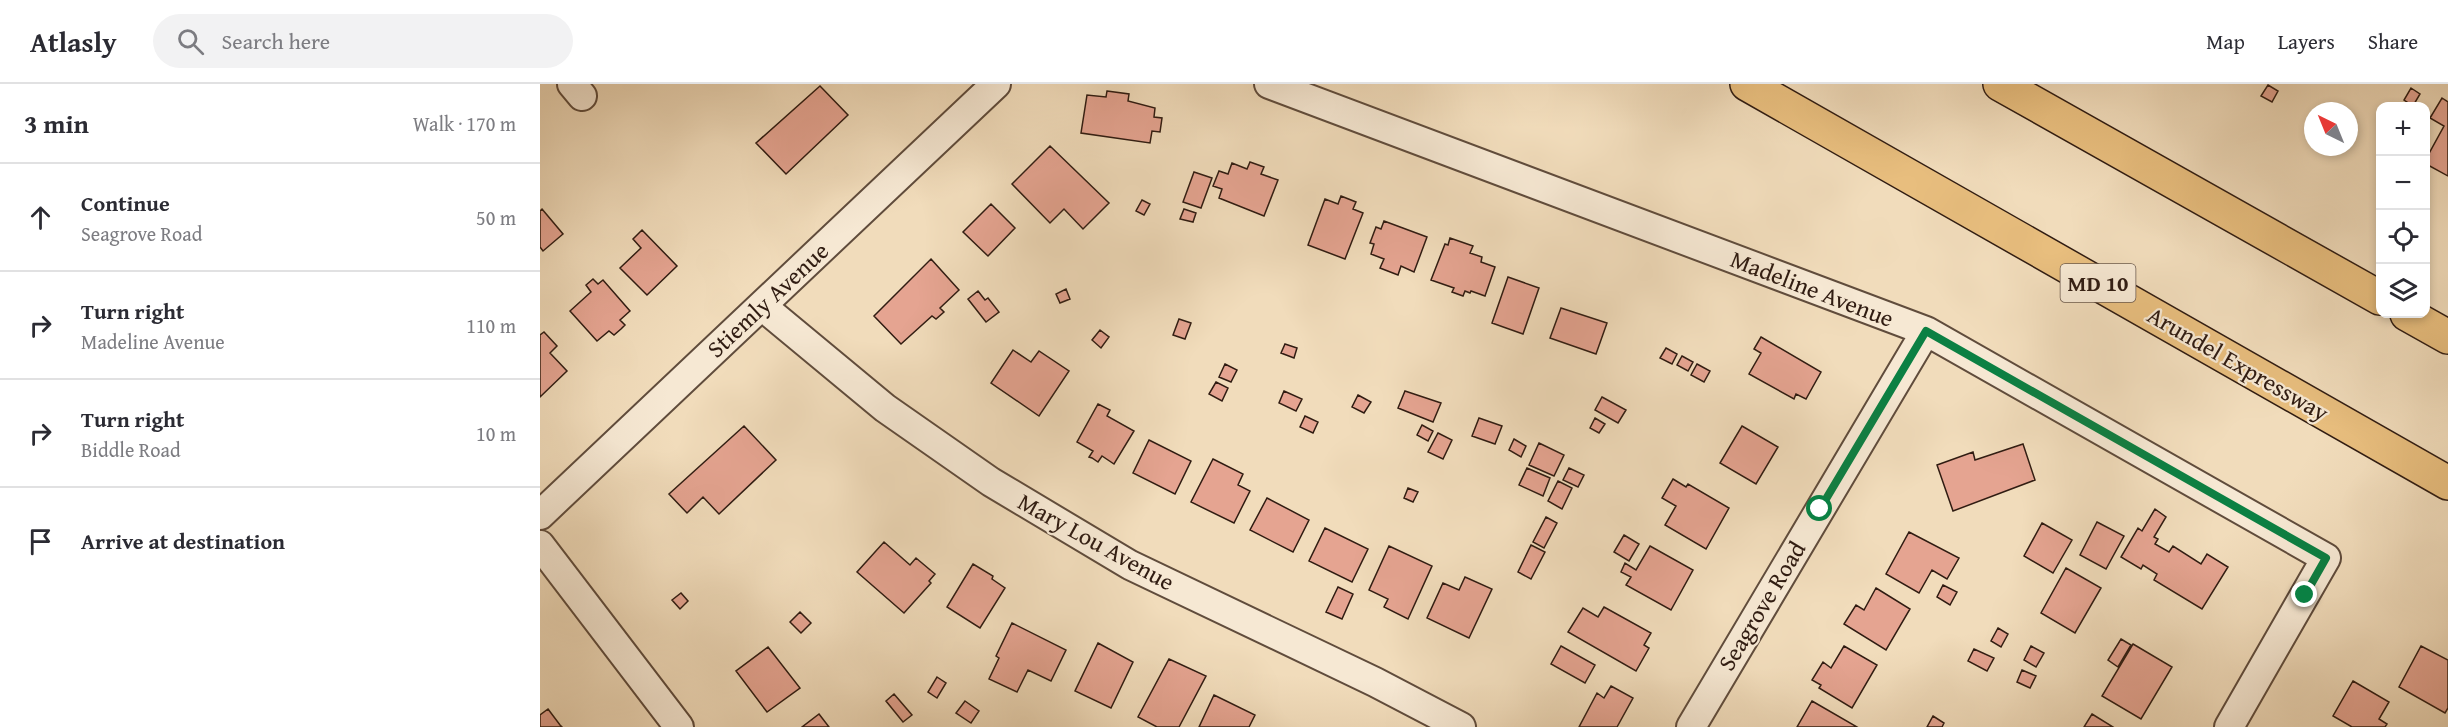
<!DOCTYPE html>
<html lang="en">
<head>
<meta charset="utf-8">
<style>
  body { margin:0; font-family:"Gentium Book Plus",serif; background:#f2f2f3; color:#2b2b33 }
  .controls { position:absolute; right:18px; top:18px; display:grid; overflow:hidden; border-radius:12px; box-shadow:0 3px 9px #0003 }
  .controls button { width:54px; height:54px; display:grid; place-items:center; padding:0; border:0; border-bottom:2px solid #e1e1e2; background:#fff; color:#2b2b33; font:30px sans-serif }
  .compass { position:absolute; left:1764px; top:18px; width:54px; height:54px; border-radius:50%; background:#fff; box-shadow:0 3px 9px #0003; rotate:317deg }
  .stop { position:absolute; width:18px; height:18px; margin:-14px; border:4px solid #0b8043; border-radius:50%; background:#fff }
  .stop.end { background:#0b8043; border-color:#fff; box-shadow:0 2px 6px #0008 }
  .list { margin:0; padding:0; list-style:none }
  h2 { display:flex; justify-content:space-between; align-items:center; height:78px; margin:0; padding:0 24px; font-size:26px }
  h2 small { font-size:20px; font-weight:400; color:#7c7c81 }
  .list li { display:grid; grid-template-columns:39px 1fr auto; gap:18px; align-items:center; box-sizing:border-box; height:108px; padding:0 24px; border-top:2px solid #e1e1e2 }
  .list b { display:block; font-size:22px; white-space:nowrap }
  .list p { margin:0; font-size:20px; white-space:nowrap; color:#7c7c81 }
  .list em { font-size:20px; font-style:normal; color:#7c7c81 }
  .icon { flex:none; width:33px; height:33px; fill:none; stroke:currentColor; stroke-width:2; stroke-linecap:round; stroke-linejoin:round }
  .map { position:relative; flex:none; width:1908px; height:643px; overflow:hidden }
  header { display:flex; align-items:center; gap:36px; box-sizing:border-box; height:84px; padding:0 30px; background:#fff; border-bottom:2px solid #e1e1e2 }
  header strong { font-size:28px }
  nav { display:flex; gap:33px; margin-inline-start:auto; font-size:21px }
  .search { width:420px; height:54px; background:#f2f2f3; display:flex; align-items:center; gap:15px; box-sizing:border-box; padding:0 21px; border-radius:33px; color:#7c7c81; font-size:22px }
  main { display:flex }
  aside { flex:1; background:#fff }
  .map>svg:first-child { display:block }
</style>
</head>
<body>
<header>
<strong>Atlasly</strong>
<div class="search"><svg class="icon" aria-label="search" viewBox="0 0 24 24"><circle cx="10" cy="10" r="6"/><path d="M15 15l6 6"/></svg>Search here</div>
<nav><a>Map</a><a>Layers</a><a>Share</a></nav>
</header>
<main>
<aside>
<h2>3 min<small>Walk · 170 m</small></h2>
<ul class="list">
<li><svg class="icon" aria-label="ahead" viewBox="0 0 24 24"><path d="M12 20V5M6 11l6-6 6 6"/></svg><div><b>Continue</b><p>Seagrove Road</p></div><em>50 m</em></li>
<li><svg class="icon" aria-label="right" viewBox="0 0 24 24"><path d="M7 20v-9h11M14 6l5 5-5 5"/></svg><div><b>Turn right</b><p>Madeline Avenue</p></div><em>110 m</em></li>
<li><svg class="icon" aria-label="right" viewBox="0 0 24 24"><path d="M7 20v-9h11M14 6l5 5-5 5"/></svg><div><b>Turn right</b><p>Biddle Road</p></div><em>10 m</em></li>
<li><svg class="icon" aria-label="arrive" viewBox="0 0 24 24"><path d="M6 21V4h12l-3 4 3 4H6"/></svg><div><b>Arrive at destination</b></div></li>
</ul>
</aside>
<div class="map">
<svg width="1908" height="643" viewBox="0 0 1908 643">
  <rect width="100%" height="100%" fill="#f1dcbb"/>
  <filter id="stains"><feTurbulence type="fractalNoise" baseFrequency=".00333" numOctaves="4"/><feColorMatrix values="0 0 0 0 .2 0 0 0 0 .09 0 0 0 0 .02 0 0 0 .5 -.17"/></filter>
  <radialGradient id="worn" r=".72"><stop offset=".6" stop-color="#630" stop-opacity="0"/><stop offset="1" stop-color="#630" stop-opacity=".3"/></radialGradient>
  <path fill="#e5a491" stroke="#301c12" stroke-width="1.5" d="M1728 1 1738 7 1732 18 1721 12Z
    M280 2 308 31 246 90 216 59Z
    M1871 4 1880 10 1873 22 1864 16Z
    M567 7 589 10 588 17 615 24 614 33 622 34 620 48 612 47 610 59 541 49 547 11 566 13Z
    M1902 14 1908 18V92L1886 80V75L1904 42 1890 34Z
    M510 62 569 119 543 145 524 125 510 139 472 100Z
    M710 78 724 83 721 90 738 96 724 132 679 114 682 105 673 102 679 87 688 90 692 79 707 85Z
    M654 88 672 94 661 124 643 118Z
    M801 112 816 118 813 125 823 129 805 175 768 161 785 115 798 120Z
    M602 116 610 120 604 131 596 127Z
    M451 120 475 144 448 172 423 148Z
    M2 125 23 150 3 167 0 163V127Z
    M644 125 656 129 653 138 640 135Z
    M844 137 887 153 874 188 861 182 858 191 840 184 844 175 831 170 834 160 830 159 836 143 841 145Z
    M102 146 137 182 107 211 80 184 101 164 93 155Z
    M910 154 933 162 930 169 942 173 941 178 955 183 945 212 931 207 930 209 925 207 923 212 912 208 914 204 891 196 905 160 908 161Z
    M391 175 419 206 400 224 404 228 396 235 392 232 361 260 334 232Z
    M968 193 999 204 983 250 952 239Z
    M53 195 58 200 63 196 90 227 80 236 85 241 81 245 74 251 69 247 57 257 30 227 51 208 46 201Z
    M526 205 530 215 520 219 516 210Z
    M438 207 445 216 448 214 459 228 446 238 428 215Z
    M1021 224 1067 239 1056 270 1010 254Z
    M639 235 651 239 645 255 633 251Z
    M560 246 569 253 561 264 552 256Z
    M4 248 17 262 10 269 27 287 0 313V251Z
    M1221 253 1281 288 1266 315 1256 310 1254 315 1209 290 1221 269 1214 265Z
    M745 260 757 264 754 274 741 269Z
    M1126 264 1137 270 1132 280 1120 274Z
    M473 266 491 278 499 267 529 287 499 332 451 299Z
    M1142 272 1153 278 1148 287 1137 281Z
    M685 280 697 286 691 298 679 293Z
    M1157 280 1170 287 1164 298 1151 291Z
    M676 298 688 304 682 317 669 310Z
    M744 307 762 315 756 327 739 319Z
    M865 307 901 319 893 338 858 324Z
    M818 311 831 318 824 329 812 323Z
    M1062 313 1086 326 1078 339 1055 326Z
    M558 320 570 326 567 332 594 347 574 380 562 372 558 378 552 374 549 373 553 367 537 358Z
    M765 332 778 338 773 349 760 343Z
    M939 334 962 342 955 360 932 352Z
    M1055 334 1065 340 1059 349 1050 344Z
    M882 341 893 347 888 357 877 351Z
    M204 342 236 376 179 430 163 413 147 429 129 410Z
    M1202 342 1238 363 1216 400 1180 379Z
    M898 349 912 356 903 375 888 368Z
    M974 355 986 362 981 373 969 366Z
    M609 356 651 377 635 410 593 389Z
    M999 359 1024 371 1014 392 989 381Z
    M1483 360 1495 396 1413 427 1397 381 1433 368 1435 376Z
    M673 375 703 390 698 401 710 407 694 439 651 418Z
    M987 384 1010 394 1003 412 979 401Z
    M1029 384 1044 391 1038 403 1023 396Z
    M1133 395 1146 403 1148 400 1189 424 1166 465 1125 441 1136 422 1122 414Z
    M1018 397 1032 404 1022 425 1008 417Z
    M868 404 878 408 873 418 864 414Z
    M727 414 769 436 753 468 710 446Z
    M1615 425 1626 433 1614 453 1618 455 1615 460 1629 468 1633 462 1661 480 1667 470 1688 483 1662 525 1614 496 1617 490 1603 481 1601 485 1581 473 1598 444 1602 447Z
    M1006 433 1017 439 1004 464 993 458Z
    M1557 438 1584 452 1566 485 1540 471Z
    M1502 439 1532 456 1513 489 1484 472Z
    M785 444 828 465 812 498 769 477Z
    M1369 448 1419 474 1407 495 1392 486 1379 509 1346 490Z
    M1084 451 1099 460 1089 477 1074 468Z
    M344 458 370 481 376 474 395 490 389 497 391 499 364 529 317 488Z
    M991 461 1005 468 991 495 978 488Z
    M849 462 892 482 868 535 844 523 848 515 829 506Z
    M1110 462 1153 486 1131 526 1086 501 1091 493 1081 488 1085 479 1096 486Z
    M433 480 453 492 452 495 465 504 440 544 407 523Z
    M1526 484 1561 504 1535 549 1501 529Z
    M925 493 952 505 929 554 887 534 903 499 919 506Z
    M1403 501 1417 508 1410 521 1397 513Z
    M798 503 813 510 802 535 786 528Z
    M1336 504 1370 525 1346 566 1304 540 1316 521 1324 526Z
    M141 509 148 517 140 525 132 516Z
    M1064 523 1111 549 1104 561 1109 564 1096 587 1028 548 1043 524 1058 533Z
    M260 528 271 539 261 549 250 538Z
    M472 539 526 566 511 597 488 586 477 608 449 595 459 574 456 572Z
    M1458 544 1468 550 1461 563 1451 557Z
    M1581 555 1591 561 1578 583 1568 576Z
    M558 559 593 578 571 624 535 607Z
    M1593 560 1632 583 1601 635 1562 612Z
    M1021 562 1055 581 1045 599 1011 580Z
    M1304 562 1337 581 1312 624 1279 604 1281 601 1272 596 1283 578 1291 584Z
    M1491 562 1504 569 1496 583 1484 576Z
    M1881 562 1908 576V624L1905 629 1859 603Z
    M228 563 260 604 227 628 196 587Z
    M1434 565 1454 574 1447 587 1428 577Z
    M629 575 666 592 639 643H617L598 633Z
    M1482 586 1496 592 1490 604 1477 598Z
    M397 593 406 599 397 614 388 608Z
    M1813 597 1849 618 1839 635 1847 640 1845 643H1812L1793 632Z
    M1071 602 1093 614 1077 643H1039L1057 609 1064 614Z
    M354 610 372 631 363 638 346 617Z
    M674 611 715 631 709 643H659Z
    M425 617 439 627 431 639 416 629Z
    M1272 617 1317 643H1257Z
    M8 625 20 641 22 643H0V631Z
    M279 630 289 643H262Z
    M1552 630 1573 643H1544Z
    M1393 632 1404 639 1402 643H1387Z"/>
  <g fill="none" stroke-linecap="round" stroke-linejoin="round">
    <defs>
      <path id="street" d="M32 0 42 12
        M729 0 1386 247 1786 474 1689 643
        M222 222 345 324 451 398 590 481 835 598 921 643
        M0 431 456 0
        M0 461 139 643
        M1151 643 1386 247"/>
      <path id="highway" d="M1207 0 1908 399
        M1460 0 1840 214
        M1867 230 1908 253"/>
    </defs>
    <use href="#street" stroke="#604c3c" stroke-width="32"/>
    <use href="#highway" stroke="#301c12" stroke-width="36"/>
    <use href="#street" stroke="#f6e8d3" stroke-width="28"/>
    <use href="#highway" stroke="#e8be7e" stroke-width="33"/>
  </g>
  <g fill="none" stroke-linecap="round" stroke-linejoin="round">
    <path stroke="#0b8043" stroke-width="8" d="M1280 425 1386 247 1786 474 1765 511"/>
  </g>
  <g text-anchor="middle" stroke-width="4.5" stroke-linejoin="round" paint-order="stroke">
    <rect fill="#f6e8d3" stroke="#6b594c" stroke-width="1.5" x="1520.5" y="180" width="75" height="38" rx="4.5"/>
    <g font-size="22" font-weight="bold" fill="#301c12">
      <text x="1558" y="207">MD 10</text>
    </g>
    <g font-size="24" fill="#301c12" stroke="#f6e8d3">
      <text transform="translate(1272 205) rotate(21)" y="8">Madeline Avenue</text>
      <text transform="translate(228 216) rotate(-43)" y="8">Stiemly Avenue</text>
      <text transform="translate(1698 280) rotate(30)" y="8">Arundel Expressway</text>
      <text transform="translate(556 458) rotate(29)" y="8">Mary Lou Avenue</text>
      <text transform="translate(1222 522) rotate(-59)" y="8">Seagrove Road</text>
    </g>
  </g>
  <rect width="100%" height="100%" filter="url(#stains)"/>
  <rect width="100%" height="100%" fill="url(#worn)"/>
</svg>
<div class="controls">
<button>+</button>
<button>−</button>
<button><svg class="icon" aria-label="locate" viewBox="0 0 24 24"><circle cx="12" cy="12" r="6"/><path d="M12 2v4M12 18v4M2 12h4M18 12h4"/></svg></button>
<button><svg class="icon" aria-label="layers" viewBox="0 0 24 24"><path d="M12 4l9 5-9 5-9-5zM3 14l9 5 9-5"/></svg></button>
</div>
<svg class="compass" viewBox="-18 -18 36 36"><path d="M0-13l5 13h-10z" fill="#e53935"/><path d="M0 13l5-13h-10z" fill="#7c7c81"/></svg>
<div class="stop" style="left:1280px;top:425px"></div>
<div class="stop end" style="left:1765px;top:511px"></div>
</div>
</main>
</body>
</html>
